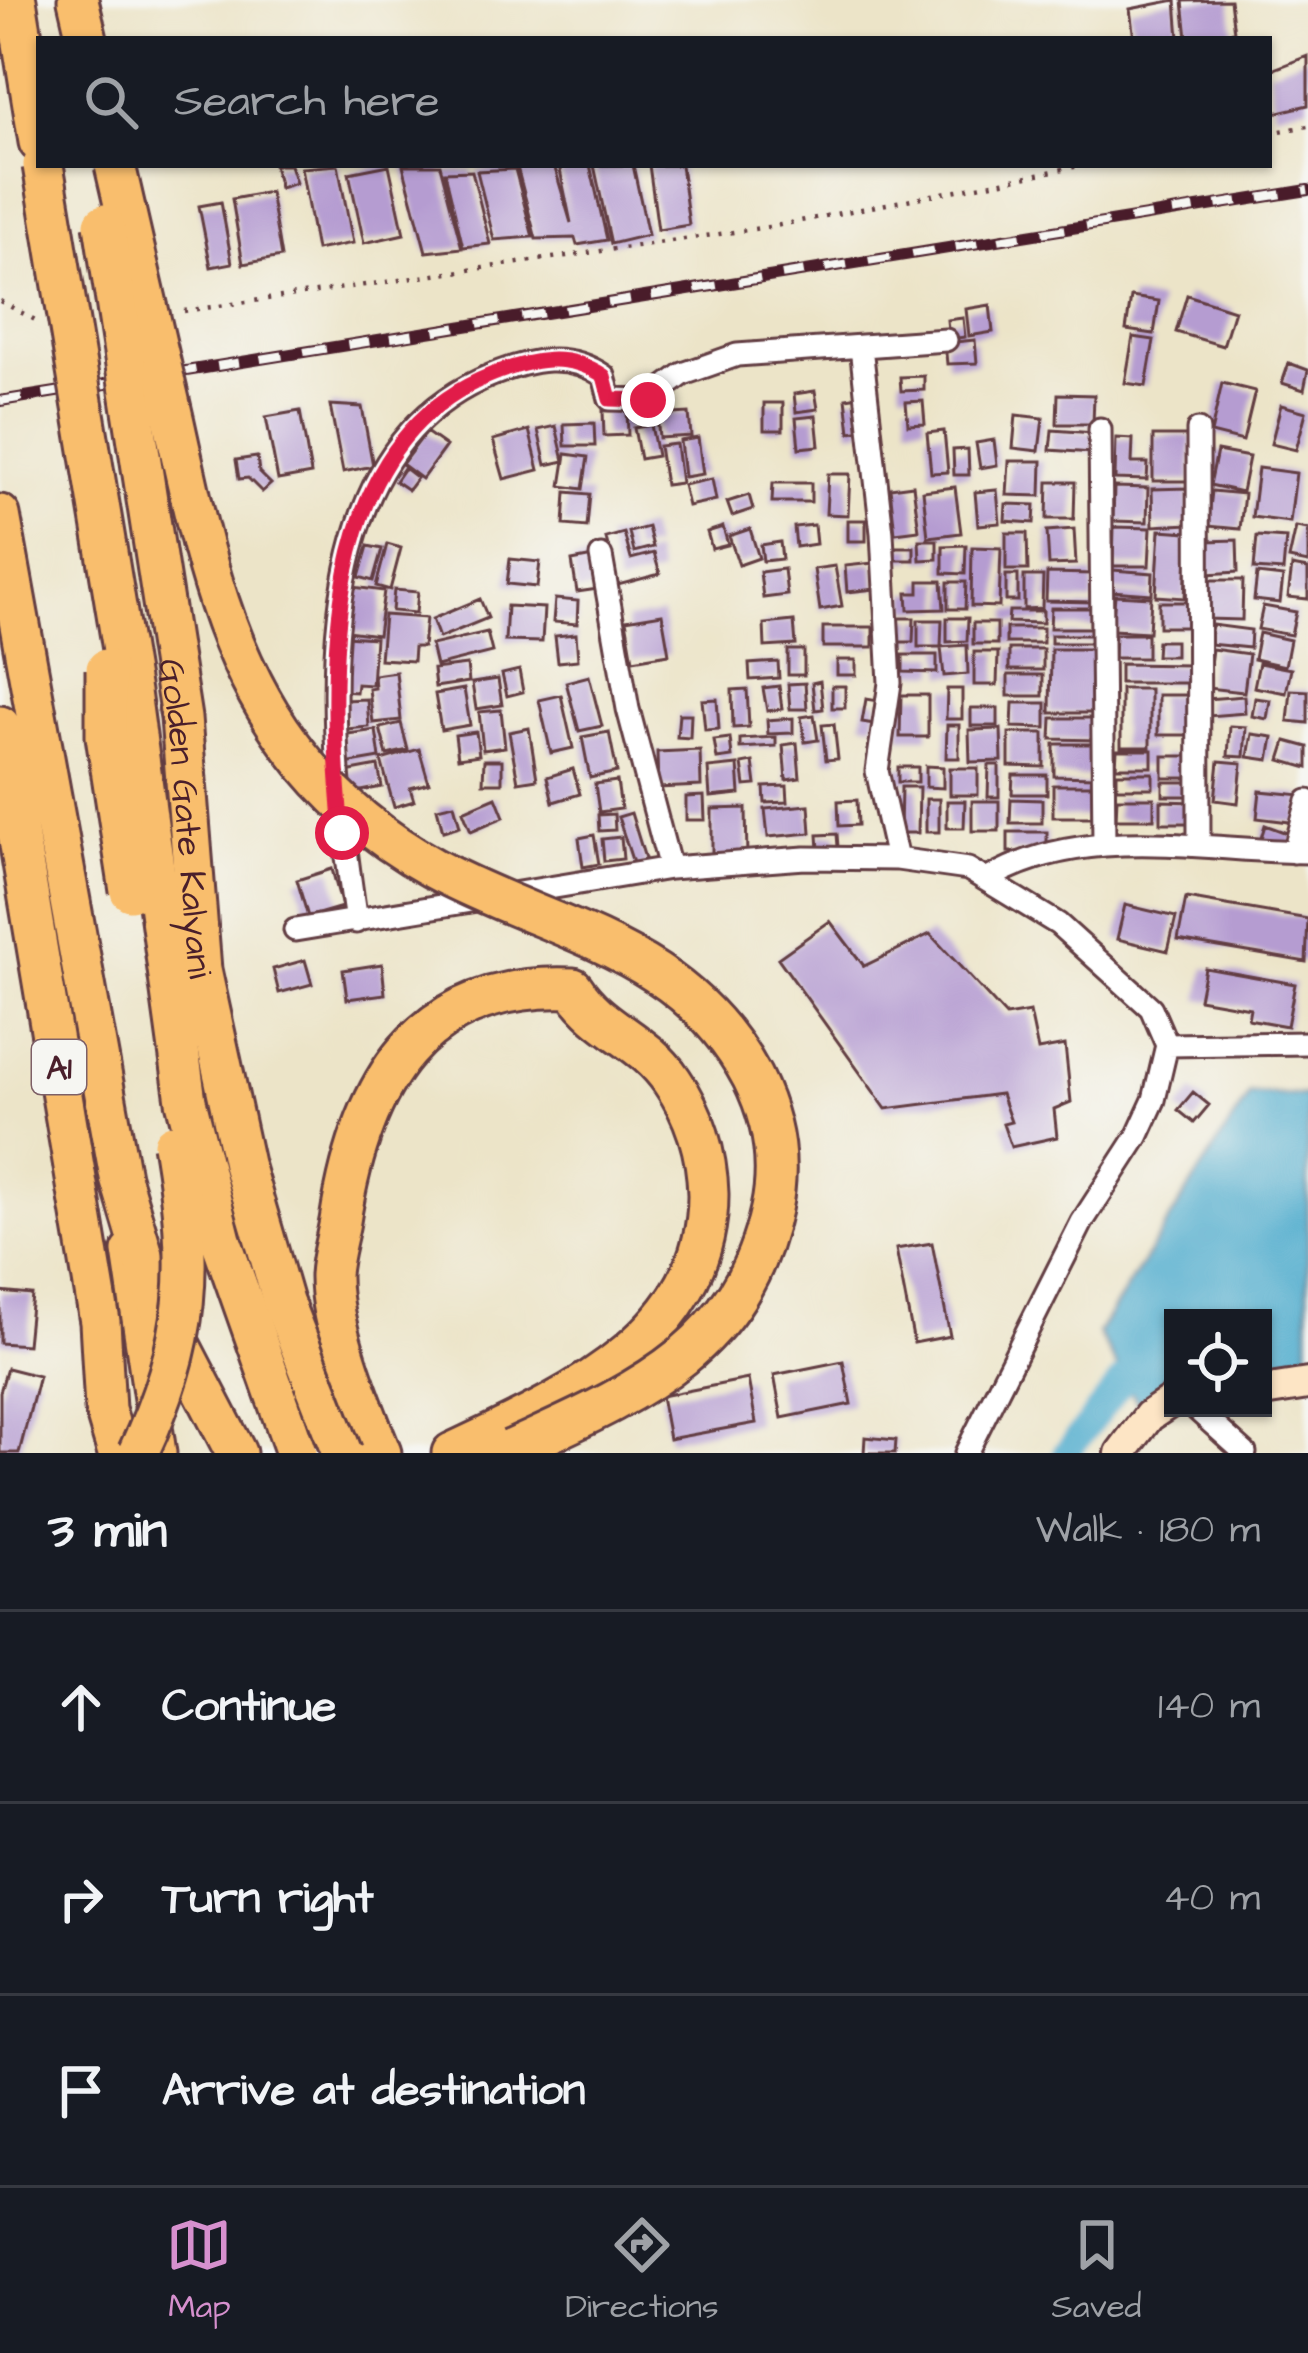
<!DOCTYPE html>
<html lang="en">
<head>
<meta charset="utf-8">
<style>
  body { margin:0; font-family:"Architects Daughter",sans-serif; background:#242831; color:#f1f3f6 }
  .controls { position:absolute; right:36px; bottom:36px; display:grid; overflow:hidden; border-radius:0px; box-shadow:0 3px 9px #0004 }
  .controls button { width:108px; height:108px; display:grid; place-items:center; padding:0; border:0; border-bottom:3px solid #363941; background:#171b24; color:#f1f3f6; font:60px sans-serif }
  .stop { position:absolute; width:36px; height:36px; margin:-27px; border:9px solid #e11d48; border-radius:50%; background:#fff }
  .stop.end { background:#e11d48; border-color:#fff; box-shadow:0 3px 12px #0008 }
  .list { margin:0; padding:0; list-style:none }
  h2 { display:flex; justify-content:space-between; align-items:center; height:156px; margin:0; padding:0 48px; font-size:51px }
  h2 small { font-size:39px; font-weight:400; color:#9ea1a6 }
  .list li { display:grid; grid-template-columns:78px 1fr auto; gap:36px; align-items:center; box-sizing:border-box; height:192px; padding:0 48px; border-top:3px solid #363941 }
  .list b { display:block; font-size:45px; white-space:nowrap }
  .list em { font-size:39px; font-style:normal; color:#9ea1a6 }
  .icon { flex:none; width:66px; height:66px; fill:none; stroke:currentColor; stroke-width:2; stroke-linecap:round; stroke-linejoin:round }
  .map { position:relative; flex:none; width:1308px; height:1453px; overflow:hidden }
  .search { position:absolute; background:#171b24; box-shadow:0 3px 9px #0004; left:36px; right:36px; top:36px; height:132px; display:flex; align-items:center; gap:30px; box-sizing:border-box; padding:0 42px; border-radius:0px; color:#9ea1a6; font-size:45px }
  .sheet { height:732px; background:#171b24 }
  nav { display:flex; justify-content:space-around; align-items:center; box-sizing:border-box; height:168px; border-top:3px solid #363941; background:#171b24; font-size:33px; color:#9ea1a6 }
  nav a { display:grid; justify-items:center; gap:6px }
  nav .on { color:#d690ce }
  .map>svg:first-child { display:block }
</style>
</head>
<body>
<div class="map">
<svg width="1308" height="1453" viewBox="0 0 1308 1453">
  <rect width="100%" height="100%" fill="#f6f6f2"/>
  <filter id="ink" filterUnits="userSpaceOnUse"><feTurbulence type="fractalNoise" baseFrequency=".00833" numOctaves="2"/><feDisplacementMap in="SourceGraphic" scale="24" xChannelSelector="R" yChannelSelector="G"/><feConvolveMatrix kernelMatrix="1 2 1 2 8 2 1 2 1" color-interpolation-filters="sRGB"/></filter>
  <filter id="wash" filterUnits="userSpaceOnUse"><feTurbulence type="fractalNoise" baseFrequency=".004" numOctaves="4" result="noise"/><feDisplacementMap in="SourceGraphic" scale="48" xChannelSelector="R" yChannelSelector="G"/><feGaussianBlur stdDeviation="2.7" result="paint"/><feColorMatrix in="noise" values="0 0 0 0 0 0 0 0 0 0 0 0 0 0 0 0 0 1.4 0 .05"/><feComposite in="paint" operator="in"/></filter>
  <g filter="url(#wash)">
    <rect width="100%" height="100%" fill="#ece4c8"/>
    <path fill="#4faccd" stroke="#4c667c" stroke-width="3" d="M1250 1093 1308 1096V1368L1263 1378V1318H1173V1379L1137 1402 1098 1333Z"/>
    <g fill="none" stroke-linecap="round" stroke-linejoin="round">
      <path stroke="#4faccd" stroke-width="27" d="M1066 1453 1124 1379"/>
    </g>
    <g id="blocks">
      <path fill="#b59cd1" d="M1176 0 1179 39H1134L1130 9Z
        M1230 0 1234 32 1187 38 1183 1Z
        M1308 56V105L1275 113 1269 71Z
        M274 165H290L296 183 280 188Z
        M338 165 353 243 316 250 301 168Z
        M389 165 404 234 364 243 349 173Z
        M403 165H440L462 248 426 252Z
        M554 165 571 223 559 165H590L607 240 577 245 575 238 536 239 517 167Z
        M594 165H633L648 235 611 244Z
        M649 165H681L689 225 658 230Z
        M515 169 533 237 494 240 477 171Z
        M472 171 490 244 463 247 445 172Z
        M270 192 281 257 243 264 232 199Z
        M221 202 232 263 211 267 199 206Z
        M1187 295 1234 310 1223 346 1176 332Z
        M1131 297 1159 301 1154 334 1126 330Z
        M990 305 993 332 969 336 966 309Z
        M963 318 965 337 949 339 947 320Z
        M1133 337 1154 340 1146 386 1125 383Z
        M975 340 977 363 947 364 945 343Z
        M1289 363 1308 370 1304 390 1282 383Z
        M924 376V390L901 391 900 377Z
        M1222 383 1255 391 1243 441 1211 433Z
        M815 391 818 409 796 412 794 394Z
        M1058 394 1094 395 1093 424H1057Z
        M859 396 863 430 850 432 846 398Z
        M923 401 925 424 908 425 906 402Z
        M764 403H783V430H764Z
        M330 405 362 407 373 466 343 472Z
        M1281 405 1306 412 1296 450 1271 444Z
        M627 410 628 435 604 436 603 411Z
        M300 411 311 474 278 480 266 417Z
        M689 413 691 436 659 438 657 415Z
        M1016 415 1043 418 1039 451 1013 448Z
        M816 416 819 446 799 448 796 418Z
        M594 423 595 446H565L564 424Z
        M651 425 657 456 640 459 634 428Z
        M556 426 564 461 546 465 538 430Z
        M529 430 539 470 504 479 493 440Z
        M1052 430 1094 433 1093 453 1050 450Z
        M944 431 948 472 931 473 927 433Z
        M426 432 446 446 422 479 402 464Z
        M1153 436H1191V481H1153Z
        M698 438 703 474 684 477 680 441Z
        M1116 438 1133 439 1132 463H1148L1147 480 1115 479Z
        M994 440 997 465 980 468 976 443Z
        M676 444 681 483 665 485 659 446Z
        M968 449 969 475H954L953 450Z
        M1217 451 1249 457 1242 492 1210 485Z
        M566 454 588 457 583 489 561 486Z
        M257 457 259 472 271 484 262 492 248 478 239 479 236 460Z
        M1009 461H1042L1041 496 1007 495Z
        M404 468 417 478 408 490 395 481Z
        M1258 468 1296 473 1290 522 1252 517Z
        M828 474H850L848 515 826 514Z
        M712 479 716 500 688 506 683 485Z
        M1048 482H1075L1074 519H1047Z
        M773 483H811V502H772Z
        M913 485 919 530 895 533 890 488Z
        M955 487 961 533 928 537 923 491Z
        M1114 487 1148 488 1147 522 1113 521Z
        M1188 488 1189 524 1153 526 1152 489Z
        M997 490 1000 523 978 525 975 492Z
        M1212 491 1244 494 1240 529 1208 526Z
        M566 492 590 494 587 527 564 525Z
        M749 495 753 509 732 516 727 502Z
        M1006 504 1035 505 1034 523 1005 521Z
        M848 520H866V541H848Z
        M814 525 816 544 796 547 794 527Z
        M648 527 653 547 634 552 629 532Z
        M723 527 728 545 712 549 707 532Z
        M1114 527 1151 528 1149 566H1113Z
        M1296 527 1308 529V563L1289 559Z
        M750 529 759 558 739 565 729 536Z
        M1074 529 1076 564 1049 565 1047 531Z
        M1160 530 1188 532 1185 598 1156 596Z
        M624 533 631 559 654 553 660 574 618 585 606 538Z
        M1006 533H1027L1028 570H1006Z
        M1257 536 1286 538 1283 571 1254 569Z
        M919 540H937V559L920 560Z
        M1237 540 1238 572 1207 574 1206 541Z
        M780 542 782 559 763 561 761 545Z
        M387 544 401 548 390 590 376 586Z
        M966 545 965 574 943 573V546Z
        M368 546 382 549 373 581 359 577Z
        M895 547H914V560H895Z
        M972 547 1001 548 999 607 971 606Z
        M593 557 598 589 577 592 572 561Z
        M510 559 540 562 537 587 507 584Z
        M874 563 876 589 847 592 845 566Z
        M835 566 842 606 820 610 814 569Z
        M1292 566 1308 569V599L1288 597Z
        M784 569 787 595 763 598 760 572Z
        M1112 570 1153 573 1152 594 1111 591Z
        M1047 573 1093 574V602L1046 601Z
        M1257 574 1283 577 1280 603 1254 600Z
        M1006 575H1018V601H1006Z
        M1024 576H1043L1042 608 1024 609Z
        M1206 580H1243L1242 620 1206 619Z
        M919 581H942L944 609 908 610 907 593H919Z
        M948 582H966L965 609H948Z
        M353 587 384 591 378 635 347 631Z
        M394 590 418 592 416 613 392 611Z
        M1115 595 1151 597 1149 632 1112 630Z
        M480 599 488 618 439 638 432 619Z
        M555 599 578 601 577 624 553 622Z
        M1159 602H1193V627H1159Z
        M507 606 544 608 542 642 505 641Z
        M1263 606 1296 612 1291 635 1258 629Z
        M1051 608H1096V628H1050Z
        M1009 611H1043V623L1008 622Z
        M662 614 669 654 633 660 626 620Z
        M384 615 426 618 423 647H414L413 661 380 659Z
        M893 618H914L913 642H893Z
        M947 618H968L967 641 947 642Z
        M918 620H942L941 647 967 645 968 674 944 676 941 647H918Z
        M794 621 796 645 765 647 764 624Z
        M973 623H997V644H973Z
        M1212 625 1251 630 1250 648 1209 644Z
        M823 627H873V647H823Z
        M1006 628H1043V643H1006Z
        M487 632 492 652 436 666 431 645Z
        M1259 633 1290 640 1285 666 1254 659Z
        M576 634 578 660 558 662 555 636Z
        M1115 634H1147V658H1114Z
        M1051 635H1098V643H1051Z
        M345 636 375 638 372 685 357 684 356 692 341 691Z
        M1157 641H1175V656H1156Z
        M1009 649H1043V670H1009Z
        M1051 649H1097L1096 713H1050Z
        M1212 649 1249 654 1244 692 1207 688Z
        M788 650H804V675H788Z
        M974 652H998L997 685H974Z
        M903 655H937V673L903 672Z
        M837 660H856V675H837Z
        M778 662 779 678 750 680 749 664Z
        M1259 663 1291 669 1286 693 1254 687Z
        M1120 664 1190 665 1189 683H1120Z
        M467 665 469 682 435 687 433 669Z
        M519 670 523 692 507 696 502 674Z
        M396 672 401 720 373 723 369 689 375 688 374 675Z
        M1008 675H1043V696H1008Z
        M589 676 602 726 579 731 566 682Z
        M498 679 502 705 476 709 472 683Z
        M820 681 823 709 815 710 812 683Z
        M805 683 807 709H790L788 684Z
        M779 686 782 709 767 711 763 688Z
        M832 686H845V708H832Z
        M464 689 470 725 441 730 435 694Z
        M747 689 749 727 733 728 732 690Z
        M947 689H962V719H946Z
        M1121 689H1150V747H1121Z
        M1291 690 1308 691V723L1288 721Z
        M561 695 573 748 551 753 539 700Z
        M901 695H928V737H900Z
        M1158 695H1190V735H1158Z
        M1244 696 1245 713 1208 716 1207 699Z
        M1255 698 1270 700 1267 719 1252 716Z
        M367 699 369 727 346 729 344 700Z
        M717 699 719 729 705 730 702 700Z
        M866 699 878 701 874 724 862 722Z
        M1013 703H1046V728L1012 727Z
        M971 708H998V726H971Z
        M501 710 505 747 483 750 479 712Z
        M679 714H691L690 738 677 737Z
        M814 715 818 740 805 742 801 717Z
        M793 718V733L768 734 767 720Z
        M1052 718H1098V740L1051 739Z
        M401 723 408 750 387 755 380 728Z
        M834 724 838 759 826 760 822 725Z
        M947 725H959V758H946Z
        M1230 726 1246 727 1244 757 1228 756Z
        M529 728 537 779 518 782 509 732Z
        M1001 729 1002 761 970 762 969 730Z
        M376 730 380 758 345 764 341 735Z
        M476 732 479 755 458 758 455 735Z
        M609 732 617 772 590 778 582 737Z
        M1009 733H1044V767L1009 766Z
        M1252 734 1273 737 1269 760 1248 757Z
        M776 737V746L740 748V739Z
        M730 738 732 757 717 759 714 740Z
        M1286 741 1308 747V768L1280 760Z
        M797 743 800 778 786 780 783 745Z
        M1054 744H1096L1095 777 1054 776Z
        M419 749 429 783 410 788 414 801 394 807 381 760Z
        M700 750 701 786 658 788 657 752Z
        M1117 750H1152V767H1116Z
        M1163 756H1192V778H1163Z
        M484 760H502V783H483Z
        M1219 761 1242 763 1238 803 1215 800Z
        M753 762 756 785 745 786 742 764Z
        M738 765 740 794 710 797 708 768Z
        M989 765H999V797H988Z
        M378 766 382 787 351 793 346 772Z
        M926 766 943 767V788L926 787Z
        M898 767H918V782H898Z
        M950 768H978V795H950Z
        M573 769 580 794 553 802 547 777Z
        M1117 773H1153V788H1117Z
        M1013 775H1047V794H1012Z
        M617 781 621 809 599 812 595 784Z
        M1163 782H1190V796H1163Z
        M1053 785H1093L1092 817H1053Z
        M787 786 788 802 765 803 764 787Z
        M901 787H919L918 833H900Z
        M1260 791 1302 795 1298 823 1257 818Z
        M704 796 705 820H686V797Z
        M496 797 504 817 471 831 463 811Z
        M1117 798H1154V819H1116Z
        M926 799H939V832H926Z
        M1011 799 1042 800V823H1010Z
        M857 800 858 825 839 826 838 801Z
        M947 801H965L964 828H947Z
        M972 801H999V831H972Z
        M1161 801 1196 802V823H1161Z
        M454 804 460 826 443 831 437 808Z
        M809 805 811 833 768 837 765 809Z
        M746 808 747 858 712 859V809Z
        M631 813 647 865 635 869 618 817Z
        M614 814 615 830 599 831 598 815Z
        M1265 825 1295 836 1290 849 1261 838Z
        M1008 832H1047V852H1008Z
        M837 834 838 847 819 849 818 835Z
        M594 835 599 864 583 867 579 838Z
        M621 837 623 859 604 861 602 839Z
        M332 869 342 907 308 917 297 880Z
        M1186 898 1308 919 1306 962 1178 940Z
        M1125 905 1176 917 1168 951 1117 939Z
        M830 921 864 966 930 934 1006 1016 1030 1012 1038 1050 1065 1045 1071 1102 1054 1109 1057 1137 1011 1147 1003 1124 1011 1122 1001 1094 886 1109 778 958Z
        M305 960 312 984 279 993 273 969Z
        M382 964 385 994 347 999 343 970Z
        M1205 968 1295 984 1287 1026 1248 1019 1250 1008 1199 999Z
        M1193 1092 1209 1105 1194 1123 1178 1110Z
        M932 1243 950 1336 914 1343 896 1249Z
        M0 1292 32 1295 27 1345 0 1343Z
        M843 1361 851 1404 782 1418 774 1375Z
        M7 1368 39 1376 19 1453H0V1392Z
        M748 1379 756 1423 669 1439 661 1396Z
        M865 1437 896 1440 895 1453H864Z"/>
    </g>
  </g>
  <g filter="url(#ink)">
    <use href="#blocks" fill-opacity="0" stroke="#623d43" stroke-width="3"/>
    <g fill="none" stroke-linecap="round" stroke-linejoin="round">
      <defs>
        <path id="street" d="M861 347 882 533 890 683 877 771 897 859
          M1100 429 1104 845
          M1198 430 1199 845
          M601 556 628 709 670 868
          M1294 852 1308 801
          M988 879C1085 822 1202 851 1308 852
          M356 922C331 753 291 455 492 375 531 359 567 351 604 376L610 399 648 400 683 374 737 355 946 340
          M295 930 670 868 805 858 897 859 968 869 1058 924 1151 1008 1167 1045 1154 1100 1137 1137 1082 1222 966 1453
          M1167 1045 1308 1043
          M1195 1408 1245 1453"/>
        <path id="secondary" d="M1263 1391 1308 1384
          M1121 1453 1149 1416 1173 1400"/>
        <path id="primary" d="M129 1251 159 1453"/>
        <path id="highway" d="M16 0 39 142
          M78 0 87 39
          M0 515 120 1177 156 1299 236 1453
          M0 726 100 1322 105 1409 118 1453
          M381 1453C362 1406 329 1326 330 1275 331 1257 337 1238 340 1221 361 1086 418 981 573 988 601 1031 643 1038 672 1081 695 1114 707 1154 708 1194 709 1338 562 1401 452 1453"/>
      </defs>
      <use href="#street" stroke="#623d43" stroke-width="27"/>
      <use href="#secondary" stroke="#623d43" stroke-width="36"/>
      <use href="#primary" stroke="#623d43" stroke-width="39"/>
      <use href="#highway" stroke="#623d43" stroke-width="45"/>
      <path stroke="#623d43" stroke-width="4.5" stroke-dasharray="3 9" stroke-linecap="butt" d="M1269 133 1308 126
        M0 301 37 321
        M184 311 775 226 1084 165"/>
      <use href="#street" stroke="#fff" stroke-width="21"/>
      <use href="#secondary" stroke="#fde5c5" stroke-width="30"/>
      <use href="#primary" stroke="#f9be6d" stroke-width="33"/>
      <use href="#highway" stroke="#f9be6d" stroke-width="39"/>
      <defs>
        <path id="rail" d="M0 401 1308 190"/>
      </defs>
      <use href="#rail" stroke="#4a1f2b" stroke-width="12"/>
      <use href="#rail" stroke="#f6f6f2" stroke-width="8" stroke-dasharray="22" stroke-linecap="butt"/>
      <defs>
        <g id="highway-bridge">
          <path d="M43 165 130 692 186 1101 221 1240 296 1453"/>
          <path d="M115 165C135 251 154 336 174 422 199 535 220 650 290 744 328 796 377 837 433 868 553 933 682 945 752 1077 773 1119 781 1163 771 1209 741 1352 630 1395 511 1450"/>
          <path id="s1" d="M104 224 181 718 201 970 243 1164 283 1302 342 1453"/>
          <path d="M106 669V736L130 891"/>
          <path d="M138 1453C191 1340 194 1267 173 1144"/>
        </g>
      </defs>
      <use href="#highway-bridge" stroke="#623d43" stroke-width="45" stroke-linecap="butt"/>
      <use href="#highway-bridge" stroke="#f9be6d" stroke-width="39"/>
    </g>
  </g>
  <g fill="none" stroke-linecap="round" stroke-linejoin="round" filter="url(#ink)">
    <path stroke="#e11d48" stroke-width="15" d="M342 833C328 679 317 444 491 375 531 359 567 351 604 376L610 399 648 400"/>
  </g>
  <g text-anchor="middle" stroke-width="10" stroke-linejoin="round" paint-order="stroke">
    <rect fill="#f6f6f2" stroke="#7e6067" stroke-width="3" x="32" y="1040" width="54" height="54" rx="9"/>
    <g font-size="33" font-weight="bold" fill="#4a1f2b">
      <text x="59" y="1079">A1</text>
    </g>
    <g font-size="36" fill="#4a1f2b" stroke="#f6f6f2">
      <text dy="13" stroke="none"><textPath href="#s1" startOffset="600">Golden Gate Kalyani</textPath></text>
    </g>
  </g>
</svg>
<div class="controls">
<button><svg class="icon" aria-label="locate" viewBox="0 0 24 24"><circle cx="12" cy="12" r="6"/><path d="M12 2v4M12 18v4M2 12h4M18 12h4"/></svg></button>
</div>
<div class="stop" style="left:342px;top:833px"></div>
<div class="stop end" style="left:648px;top:400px"></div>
<div class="search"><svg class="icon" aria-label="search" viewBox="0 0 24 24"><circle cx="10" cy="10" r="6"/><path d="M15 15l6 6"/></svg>Search here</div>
</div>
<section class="sheet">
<h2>3 min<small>Walk · 180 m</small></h2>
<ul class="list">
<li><svg class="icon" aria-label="ahead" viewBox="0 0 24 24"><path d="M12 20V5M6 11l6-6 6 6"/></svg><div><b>Continue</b></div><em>140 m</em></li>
<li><svg class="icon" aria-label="right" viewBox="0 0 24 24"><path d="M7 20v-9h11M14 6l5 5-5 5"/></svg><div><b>Turn right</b></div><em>40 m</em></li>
<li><svg class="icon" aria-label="arrive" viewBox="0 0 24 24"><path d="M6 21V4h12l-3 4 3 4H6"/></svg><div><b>Arrive at destination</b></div></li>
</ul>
</section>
<nav>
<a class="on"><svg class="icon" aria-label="map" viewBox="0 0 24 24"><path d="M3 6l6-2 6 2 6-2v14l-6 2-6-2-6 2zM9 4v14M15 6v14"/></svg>Map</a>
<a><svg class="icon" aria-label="directions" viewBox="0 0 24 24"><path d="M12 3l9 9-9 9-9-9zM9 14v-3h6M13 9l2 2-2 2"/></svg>Directions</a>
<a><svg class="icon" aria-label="saved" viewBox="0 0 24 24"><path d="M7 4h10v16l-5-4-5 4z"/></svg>Saved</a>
</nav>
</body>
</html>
